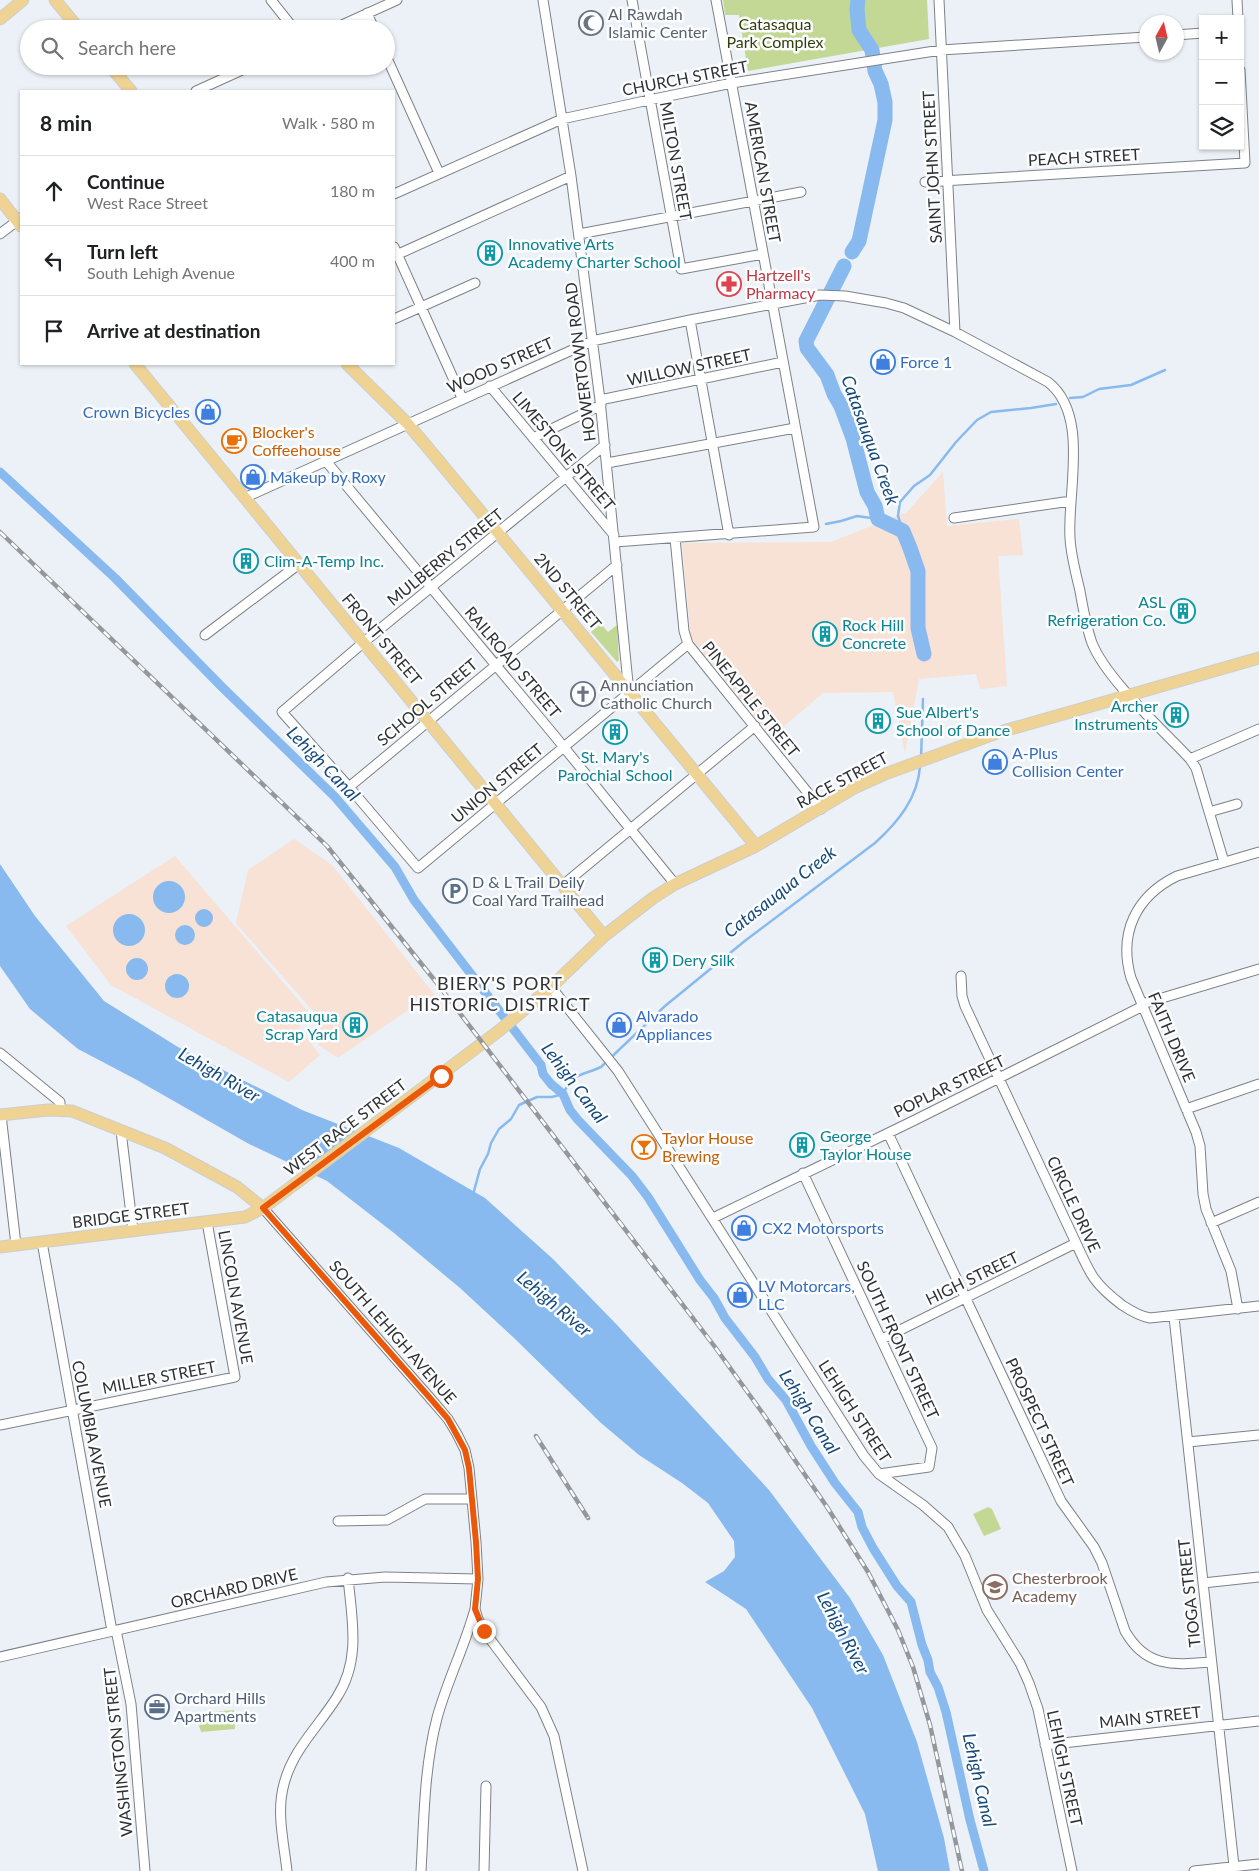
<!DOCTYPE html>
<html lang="en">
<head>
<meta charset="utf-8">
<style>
  body { margin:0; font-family:Lato,sans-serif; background:#f6f6f6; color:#202124 }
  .controls { position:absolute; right:15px; top:15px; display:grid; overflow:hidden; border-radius:0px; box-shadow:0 1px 4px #0004 }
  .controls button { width:45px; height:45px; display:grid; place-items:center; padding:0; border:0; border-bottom:1px solid #e0e0e0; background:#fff; color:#202124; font:25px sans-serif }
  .compass { position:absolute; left:1139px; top:15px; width:45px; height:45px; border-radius:50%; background:#fff; box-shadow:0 1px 4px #0004; rotate:8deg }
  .stop { position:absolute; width:15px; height:15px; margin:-11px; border:4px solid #ea580c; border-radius:50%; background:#fff }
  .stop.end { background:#ea580c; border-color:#fff; box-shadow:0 1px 5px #0008 }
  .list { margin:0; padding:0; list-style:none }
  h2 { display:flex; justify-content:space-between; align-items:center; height:65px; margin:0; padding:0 20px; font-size:21px }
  h2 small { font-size:16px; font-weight:400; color:#757577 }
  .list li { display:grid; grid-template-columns:32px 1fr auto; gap:15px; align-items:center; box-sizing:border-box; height:70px; padding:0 20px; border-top:1px solid #e0e0e0 }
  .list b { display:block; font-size:19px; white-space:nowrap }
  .list p { margin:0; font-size:16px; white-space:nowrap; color:#757577 }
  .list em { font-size:16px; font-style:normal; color:#757577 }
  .icon { flex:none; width:28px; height:28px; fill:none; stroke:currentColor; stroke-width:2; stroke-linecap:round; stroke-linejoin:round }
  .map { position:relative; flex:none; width:1259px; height:1871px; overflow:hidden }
  .search { position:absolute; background:#fff; box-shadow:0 1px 4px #0004; left:20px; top:20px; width:375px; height:55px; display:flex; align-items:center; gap:12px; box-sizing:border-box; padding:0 18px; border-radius:28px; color:#757577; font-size:19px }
  .panel { position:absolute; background:#fff; box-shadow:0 1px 4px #0004; left:20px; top:90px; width:375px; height:275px; border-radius:0px }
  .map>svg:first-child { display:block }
</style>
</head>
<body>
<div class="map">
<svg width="1259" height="1871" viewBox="0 0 1259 1871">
  <rect width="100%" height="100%" fill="#ebf1f6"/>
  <path fill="#f8e1d5" d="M943 472 947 526 1019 519 1023 555 998 556 1007 686 980 689 976 674 919 679 905 753 893 692 823 693 771 737 691 638 682 543 831 542 907 512Z
    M294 839 332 865 449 1013 414 1006 338 1058 318 1045V1017L236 923 248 870Z
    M175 856 311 1015 299 1027 320 1055 289 1082 111 985 66 926Z"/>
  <path fill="#c4d896" d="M723 0H927L929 39 748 71 739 15H725Z
    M601 624 608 632 617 625 619 660 617 662 591 632Z
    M988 1507 992 1509 1001 1529 984 1536 973 1514Z
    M234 1710 235 1729 201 1732 199 1726 201 1721 200 1713Z"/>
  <path fill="#88baef" d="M0 864 35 916 104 1001 178 1047 302 1110 399 1148 485 1198 553 1259 618 1326 769 1490 850 1598 883 1655 917 1742 944 1838 950 1871H878L865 1814 812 1708 746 1609 705 1582 724 1571 735 1557 734 1541 708 1503 682 1483 639 1455 601 1423 513 1337 460 1288 394 1233 327 1181 249 1144 137 1080 78 1049 30 1009 0 966Z
    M153 897a16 16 0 1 1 32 0a16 16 0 1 1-32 0Z
    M195 918a9 9 0 1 1 18 0a9 9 0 1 1-18 0Z
    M113 930a16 16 0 1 1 32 0a16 16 0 1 1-32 0Z
    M175 935a10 10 0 1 1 20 0a10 10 0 1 1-20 0Z
    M126 969a11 11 0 1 1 22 0a11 11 0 1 1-22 0Z
    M165 986a12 12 0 1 1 24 0a12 12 0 1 1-24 0Z"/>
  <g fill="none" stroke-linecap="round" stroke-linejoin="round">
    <path stroke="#88baef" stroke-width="2.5" d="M1070 398 1083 397 1099 389 1131 385 1165 370
      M826 524 841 521 857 516 878 519
      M903 531 898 516 900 502 914 486 930 475 956 442 977 420 991 412 1031 408 1056 404
      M921 758 923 699
      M474 1191 480 1169 488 1154 491 1143 499 1129 511 1119 519 1105 537 1097H552L563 1094C574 1071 580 1077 601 1067L665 1006 746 940 875 843C898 822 918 798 920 766"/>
    <path stroke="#88baef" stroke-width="9" d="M0 472 115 578 222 687 335 797 395 867 414 900 541 1065 543 1074 551 1084 563 1094 570 1110 578 1120 632 1176 648 1197 700 1280 714 1298 725 1318 755 1357 768 1379 786 1400 811 1446 835 1483 858 1512 862 1527 873 1548 897 1586 911 1602 922 1645 928 1660 930 1672 938 1687 946 1712 970 1820 984 1871"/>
    <path stroke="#88baef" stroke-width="15" d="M852 252 859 241 885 120V102L881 84 875 71 872 50 859 30 857 9 858 0
      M844 266 806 341 807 348 827 375 834 394 841 406 853 438 867 492 875 506 878 519 903 531 910 548 918 571V628L924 654"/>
    <defs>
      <path id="minor" d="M271 0 294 29
        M543 0 571 176 600 400 629 693
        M632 0 681 269 763 254
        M939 0 955 332
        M1237 0 1238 19
        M367 13 374 29
        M333 29 397 0
        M1176 35 1203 33
        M386 56 439 173
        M196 91 251 66
        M925 182 1245 163 1240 70
        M394 194 562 119 649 100 732 83 941 50 1146 37
        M0 234 21 218
        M579 234 801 192
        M394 247 462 398
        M394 256 571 176
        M394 319 475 283
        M690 320 729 535
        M490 386 614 535
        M600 400 783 362
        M533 438 601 405
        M605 445 364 642 282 712 349 787 418 868 688 644
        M325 460 554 735 675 884
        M607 463 795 428
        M244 498 592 341 690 320 820 295 845 296 886 303 904 308 955 332 1048 382C1090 415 1067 492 1070 538 1071 556 1076 574 1080 591 1083 608 1086 626 1092 643 1107 680 1161 728 1190 759L1196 768 1224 862
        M954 518 1071 501
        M675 538 684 631 688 644 821 809
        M615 542 814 527 716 0
        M205 635 299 564
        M1190 759 1259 729
        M349 787 617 565
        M1209 812 1237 804
        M563 885 755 726
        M961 976 962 996 965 1006 1076 1243C1090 1274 1094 1284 1122 1305 1131 1311 1139 1316 1150 1318L1259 1306
        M551 987 618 1071 864 1456 879 1474 923 1505 948 1527 965 1556 987 1610 1020 1663 1029 1683 1038 1709 1072 1871
        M1142 1004 1259 969
        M0 1053 60 1102V1109
        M1186 1109 1259 1084
        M1 1115 16 1245
        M121 1131 133 1231
        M888 1133 1061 1501 1094 1547 1102 1563 1125 1631C1146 1668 1173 1665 1211 1662
        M803 1173 932 1448 929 1467 879 1474
        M263 1208 430 1398 448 1419 457 1434 465 1450 469 1468 476 1542 478 1579 475 1609 478 1619 484 1631 541 1707 554 1736 583 1871
        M713 1218 915 1120 1143 1006
        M1211 1223 1259 1202
        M42 1242 112 1631
        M1238 1309 1231 1271 1206 1209 1203 1194 1200 1146 1196 1132 1131 978C1118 933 1136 896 1177 876L1259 852
        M1174 1317 1234 1866
        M882 1339 1076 1243
        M0 1425 235 1377 207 1222
        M1188 1442 1259 1435
        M338 1521 387 1520 425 1499H472
        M1203 1583 1259 1577
        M116 1630 131 1704 145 1871
        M0 1657 326 1582 385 1577 478 1579
        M1045 1745 1259 1721
        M287 1871C284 1843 276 1812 284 1784 293 1749 319 1726 337 1697 361 1660 352 1619 348 1578
        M421 1871C424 1820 424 1768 437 1718 447 1681 465 1646 475 1609
        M484 1871 486 1786
        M1194 1871 1259 1864"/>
      <path id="major" d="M55 0 79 29
        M0 19 23 0
        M110 66 131 91
        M0 199 21 226
        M135 364 604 936
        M347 364 407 423 434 455 756 846
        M0 1115 48 1110 72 1111 165 1148 237 1187 263 1208
        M0 1247 245 1217 263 1208 500 1030 551 987 604 936 653 898 675 884 756 846 856 787 885 774 1000 732 1259 658"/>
    </defs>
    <use href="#minor" stroke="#7d8287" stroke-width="11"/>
    <use href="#major" stroke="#cdcece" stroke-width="13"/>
    <use href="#minor" stroke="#fff" stroke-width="9"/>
    <use href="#major" stroke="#efd394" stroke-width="11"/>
    <defs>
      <path id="rail" d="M0 532 327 846 436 982 715 1347 764 1415 827 1507 868 1572 898 1630 913 1667 930 1725 962 1871
        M536 1436 588 1518"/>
    </defs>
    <use href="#rail" stroke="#94989c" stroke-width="4.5"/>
    <use href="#rail" stroke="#fcfdfe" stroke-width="2.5" stroke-dasharray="8" stroke-linecap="butt"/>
  </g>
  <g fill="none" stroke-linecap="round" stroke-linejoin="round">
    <path stroke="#ea580c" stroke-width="6" d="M441 1076 263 1208 430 1398 448 1419 465 1450 469 1468 476 1542 478 1579 475 1609 484 1631"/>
  </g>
  <defs>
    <symbol id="mosque-ring" viewBox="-11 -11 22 22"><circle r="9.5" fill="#fcfdfe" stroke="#6b7280" stroke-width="1.5"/><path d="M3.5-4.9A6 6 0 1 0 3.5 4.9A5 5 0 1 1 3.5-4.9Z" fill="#6b7280"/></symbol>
    <symbol id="building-ring" viewBox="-11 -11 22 22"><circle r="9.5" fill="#fcfdfe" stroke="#0f9aa8" stroke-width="1.5"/><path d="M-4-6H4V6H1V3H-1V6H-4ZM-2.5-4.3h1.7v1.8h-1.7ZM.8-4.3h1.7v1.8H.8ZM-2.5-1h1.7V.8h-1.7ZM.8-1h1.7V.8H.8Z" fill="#0f9aa8"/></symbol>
    <symbol id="pharmacy-ring" viewBox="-11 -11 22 22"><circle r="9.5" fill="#fcfdfe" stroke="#e0444e" stroke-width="1.5"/><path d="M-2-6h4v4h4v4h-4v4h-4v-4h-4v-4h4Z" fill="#e0444e"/></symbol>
    <symbol id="shop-ring" viewBox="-11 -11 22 22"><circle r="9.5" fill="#fcfdfe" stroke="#3f7fe0" stroke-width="1.5"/><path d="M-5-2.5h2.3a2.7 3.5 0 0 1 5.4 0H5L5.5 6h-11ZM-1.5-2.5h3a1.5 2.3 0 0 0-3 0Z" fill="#3f7fe0"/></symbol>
    <symbol id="cafe-ring" viewBox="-11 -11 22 22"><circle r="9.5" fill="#fcfdfe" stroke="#e8710a" stroke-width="1.5"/><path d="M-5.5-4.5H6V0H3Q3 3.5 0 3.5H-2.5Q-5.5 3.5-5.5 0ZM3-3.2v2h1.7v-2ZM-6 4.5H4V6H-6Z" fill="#e8710a"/></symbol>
    <symbol id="church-ring" viewBox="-11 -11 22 22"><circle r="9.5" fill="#fcfdfe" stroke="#6b7280" stroke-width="1.5"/><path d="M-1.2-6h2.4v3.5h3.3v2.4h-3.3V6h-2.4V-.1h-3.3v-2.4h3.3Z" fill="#6b7280"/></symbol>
    <symbol id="parking-ring" viewBox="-11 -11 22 22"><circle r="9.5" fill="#fcfdfe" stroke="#5c6f8a" stroke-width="1.5"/><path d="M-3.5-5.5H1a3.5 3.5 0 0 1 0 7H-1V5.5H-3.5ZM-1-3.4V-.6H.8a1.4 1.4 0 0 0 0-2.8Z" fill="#5c6f8a"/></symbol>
    <symbol id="bar-ring" viewBox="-11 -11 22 22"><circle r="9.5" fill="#fcfdfe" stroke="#e8710a" stroke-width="1.5"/><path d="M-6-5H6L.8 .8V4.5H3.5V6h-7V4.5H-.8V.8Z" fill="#e8710a"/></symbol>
    <symbol id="school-ring" viewBox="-11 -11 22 22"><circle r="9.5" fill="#fcfdfe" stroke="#8d6e63" stroke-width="1.5"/><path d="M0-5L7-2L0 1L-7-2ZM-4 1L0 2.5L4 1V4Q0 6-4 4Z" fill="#8d6e63"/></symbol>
    <symbol id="office-ring" viewBox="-11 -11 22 22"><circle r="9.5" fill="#fcfdfe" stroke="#5c6f8a" stroke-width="1.5"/><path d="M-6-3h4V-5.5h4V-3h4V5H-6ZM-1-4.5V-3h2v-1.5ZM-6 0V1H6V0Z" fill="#5c6f8a"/></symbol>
  </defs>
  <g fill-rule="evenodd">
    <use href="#mosque-ring" x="577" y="9" width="28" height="28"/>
    <use href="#building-ring" x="476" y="239" width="28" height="28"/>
    <use href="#pharmacy-ring" x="715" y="270" width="28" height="28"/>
    <use href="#shop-ring" x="869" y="348" width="28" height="28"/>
    <use href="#shop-ring" x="194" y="398" width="28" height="28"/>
    <use href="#cafe-ring" x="220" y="427" width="28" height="28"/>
    <use href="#shop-ring" x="239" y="463" width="28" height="28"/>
    <use href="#building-ring" x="232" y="547" width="28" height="28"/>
    <use href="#building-ring" x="1169" y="597" width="28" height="28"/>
    <use href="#building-ring" x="811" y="620" width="28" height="28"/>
    <use href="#church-ring" x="569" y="680" width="28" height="28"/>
    <use href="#building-ring" x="1162" y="701" width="28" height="28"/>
    <use href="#building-ring" x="864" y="707" width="28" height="28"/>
    <use href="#building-ring" x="601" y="718" width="28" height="28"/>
    <use href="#shop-ring" x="981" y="748" width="28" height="28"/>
    <use href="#parking-ring" x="441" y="877" width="28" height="28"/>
    <use href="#building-ring" x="641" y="946" width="28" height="28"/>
    <use href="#building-ring" x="341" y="1011" width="28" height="28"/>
    <use href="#shop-ring" x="605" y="1011" width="28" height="28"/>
    <use href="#building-ring" x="788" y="1131" width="28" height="28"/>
    <use href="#bar-ring" x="630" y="1133" width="28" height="28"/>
    <use href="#shop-ring" x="730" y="1214" width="28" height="28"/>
    <use href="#shop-ring" x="726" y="1281" width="28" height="28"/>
    <use href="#school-ring" x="981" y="1573" width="28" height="28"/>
    <use href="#office-ring" x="143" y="1693" width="28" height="28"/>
  </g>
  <g text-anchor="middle" stroke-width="5" stroke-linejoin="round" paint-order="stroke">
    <g font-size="16" fill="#5b616d" stroke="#fcfdfe" text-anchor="start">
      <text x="608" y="20">Al Rawdah<tspan x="608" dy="18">Islamic Center</tspan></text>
      <text x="600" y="691">Annunciation<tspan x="600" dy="18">Catholic Church</tspan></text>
    </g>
    <g font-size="16" fill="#343f0d" stroke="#fcfdfe">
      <text x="775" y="30">Catasaqua<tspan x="775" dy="18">Park Complex</tspan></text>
    </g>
    <g font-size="16" fill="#2f3133" stroke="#fcfdfe">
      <text transform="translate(685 78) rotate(-11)" y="6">CHURCH STREET</text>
      <text transform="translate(1084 157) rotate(-3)" y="6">PEACH STREET</text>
      <text transform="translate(676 161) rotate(80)" y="6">MILTON STREET</text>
      <text transform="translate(932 167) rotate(-93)" y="6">SAINT JOHN STREET</text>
      <text transform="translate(763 172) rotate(80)" y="6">AMERICAN STREET</text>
      <text transform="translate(580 362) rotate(-97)" y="6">HOWERTOWN ROAD</text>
      <text transform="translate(500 365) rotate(-24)" y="6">WOOD STREET</text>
      <text transform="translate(689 367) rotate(-12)" y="6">WILLOW STREET</text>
      <text transform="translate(564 451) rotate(50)" y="6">LIMESTONE STREET</text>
      <text transform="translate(445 557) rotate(-39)" y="6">MULBERRY STREET</text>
      <text transform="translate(568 591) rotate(50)" y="6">2ND STREET</text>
      <text transform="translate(382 639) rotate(50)" y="6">FRONT STREET</text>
      <text transform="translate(513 662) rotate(50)" y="6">RAILROAD STREET</text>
      <text transform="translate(751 699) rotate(51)" y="6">PINEAPPLE STREET</text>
      <text transform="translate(427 702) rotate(-40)" y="6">SCHOOL STREET</text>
      <text transform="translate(842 780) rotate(-28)" y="6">RACE STREET</text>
      <text transform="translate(497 783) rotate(-40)" y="6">UNION STREET</text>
      <text transform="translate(1172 1037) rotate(67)" y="6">FAITH DRIVE</text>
      <text transform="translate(949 1086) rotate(-26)" y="6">POPLAR STREET</text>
      <text transform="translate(345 1127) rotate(-37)" y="6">WEST RACE STREET</text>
      <text transform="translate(1074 1204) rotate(65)" y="6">CIRCLE DRIVE</text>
      <text transform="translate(131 1215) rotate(-7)" y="6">BRIDGE STREET</text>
      <text transform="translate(972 1278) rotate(-26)" y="6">HIGH STREET</text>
      <text transform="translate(236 1297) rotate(80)" y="6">LINCOLN AVENUE</text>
      <text transform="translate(393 1332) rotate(49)" y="6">SOUTH LEHIGH AVENUE</text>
      <text transform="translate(898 1340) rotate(65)" y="6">SOUTH FRONT STREET</text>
      <text transform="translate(159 1377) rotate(-11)" y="6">MILLER STREET</text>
      <text transform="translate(855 1411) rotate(57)" y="6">LEHIGH STREET</text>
      <text transform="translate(1040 1422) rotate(65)" y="6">PROSPECT STREET</text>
      <text transform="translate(92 1434) rotate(79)" y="6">COLUMBIA AVENUE</text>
      <text transform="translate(234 1588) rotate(-13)" y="6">ORCHARD DRIVE</text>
      <text transform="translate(1189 1593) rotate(-96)" y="6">TIOGA STREET</text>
      <text transform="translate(1150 1717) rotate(-6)" y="6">MAIN STREET</text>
      <text transform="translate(118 1752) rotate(-96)" y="6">WASHINGTON STREET</text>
      <text transform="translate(1065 1768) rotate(78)" y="6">LEHIGH STREET</text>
    </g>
    <g font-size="16" fill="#0d838f" stroke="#fcfdfe" text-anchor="start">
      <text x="508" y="250">Innovative Arts<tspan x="508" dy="18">Academy Charter School</tspan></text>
      <text x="264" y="567">Clim-A-Temp Inc.</text>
      <text x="1166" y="608" text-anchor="end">ASL<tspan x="1166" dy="18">Refrigeration Co.</tspan></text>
      <text x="842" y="631">Rock Hill<tspan x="842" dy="18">Concrete</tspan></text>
      <text x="1158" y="712" text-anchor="end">Archer<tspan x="1158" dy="18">Instruments</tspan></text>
      <text x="896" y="718">Sue Albert's<tspan x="896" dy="18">School of Dance</tspan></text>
      <text x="615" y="763" text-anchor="middle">St. Mary's<tspan x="615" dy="18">Parochial School</tspan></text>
      <text x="672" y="966">Dery Silk</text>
      <text x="338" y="1022" text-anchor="end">Catasauqua<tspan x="338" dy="18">Scrap Yard</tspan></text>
      <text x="820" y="1142">George<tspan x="820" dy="18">Taylor House</tspan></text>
    </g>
    <g font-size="16" fill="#be3a42" stroke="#fcfdfe" text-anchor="start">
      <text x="746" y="281">Hartzell's<tspan x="746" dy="18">Pharmacy</tspan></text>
    </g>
    <g font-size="16" fill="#366cbe" stroke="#fcfdfe" text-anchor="start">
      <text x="900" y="368">Force 1</text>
      <text x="190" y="418" text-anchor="end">Crown Bicycles</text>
      <text x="270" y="483">Makeup by Roxy</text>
      <text x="1012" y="759">A-Plus<tspan x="1012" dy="18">Collision Center</tspan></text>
      <text x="636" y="1022">Alvarado<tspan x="636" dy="18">Appliances</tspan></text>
      <text x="762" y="1234">CX2 Motorsports</text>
      <text x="758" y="1292">LV Motorcars,<tspan x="758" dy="18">LLC</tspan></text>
    </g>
    <g font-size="16" fill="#c56008" stroke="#fcfdfe" text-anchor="start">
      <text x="252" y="438">Blocker's<tspan x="252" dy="18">Coffeehouse</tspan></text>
      <text x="662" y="1144">Taylor House<tspan x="662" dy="18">Brewing</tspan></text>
    </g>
    <g font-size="16" fill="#4e5e75" stroke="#fcfdfe" text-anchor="start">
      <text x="472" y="888">D &amp; L Trail Deily<tspan x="472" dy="18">Coal Yard Trailhead</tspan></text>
      <text x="174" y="1704">Orchard Hills<tspan x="174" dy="18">Apartments</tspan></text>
    </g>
    <g font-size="16" fill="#785e54" stroke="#fcfdfe" text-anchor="start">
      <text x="1012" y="1584">Chesterbrook<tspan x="1012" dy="18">Academy</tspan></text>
    </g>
    <g font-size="18" font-style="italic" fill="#164a7a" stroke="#fcfdfe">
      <text transform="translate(870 440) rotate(70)" y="6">Catasauqua Creek</text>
      <text transform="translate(323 764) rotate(46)" y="6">Lehigh Canal</text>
      <text transform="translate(780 892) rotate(-38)" y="6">Catasauqua Creek</text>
      <text transform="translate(219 1075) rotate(30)" y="6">Lehigh River</text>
      <text transform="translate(574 1083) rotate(53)" y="6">Lehigh Canal</text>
      <text transform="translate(554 1304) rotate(40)" y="6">Lehigh River</text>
      <text transform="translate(809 1412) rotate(58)" y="6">Lehigh Canal</text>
      <text transform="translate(843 1633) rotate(62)" y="6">Lehigh River</text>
      <text transform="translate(979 1780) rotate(77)" y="6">Lehigh Canal</text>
    </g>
    <g font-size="18" letter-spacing="1" fill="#2f3133" stroke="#fcfdfe">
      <text x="500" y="990">BIERY'S PORT<tspan x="500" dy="21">HISTORIC DISTRICT</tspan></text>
    </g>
  </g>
</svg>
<div class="controls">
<button>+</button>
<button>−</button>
<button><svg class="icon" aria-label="layers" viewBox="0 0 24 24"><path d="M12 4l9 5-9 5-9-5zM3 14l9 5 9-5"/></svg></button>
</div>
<svg class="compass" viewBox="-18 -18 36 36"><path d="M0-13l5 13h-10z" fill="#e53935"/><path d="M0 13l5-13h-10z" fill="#757577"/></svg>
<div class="stop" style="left:441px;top:1076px"></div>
<div class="stop end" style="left:484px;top:1631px"></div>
<div class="search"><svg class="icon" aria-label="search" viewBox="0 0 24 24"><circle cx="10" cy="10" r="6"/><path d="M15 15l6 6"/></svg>Search here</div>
<section class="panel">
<h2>8 min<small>Walk · 580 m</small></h2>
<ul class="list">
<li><svg class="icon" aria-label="ahead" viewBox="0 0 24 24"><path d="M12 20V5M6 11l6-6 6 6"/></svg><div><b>Continue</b><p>West Race Street</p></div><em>180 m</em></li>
<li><svg class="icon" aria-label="left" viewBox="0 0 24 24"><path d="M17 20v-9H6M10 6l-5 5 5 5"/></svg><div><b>Turn left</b><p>South Lehigh Avenue</p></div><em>400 m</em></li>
<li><svg class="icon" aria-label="arrive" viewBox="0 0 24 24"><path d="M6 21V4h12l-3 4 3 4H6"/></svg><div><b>Arrive at destination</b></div></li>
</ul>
</section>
</div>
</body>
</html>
